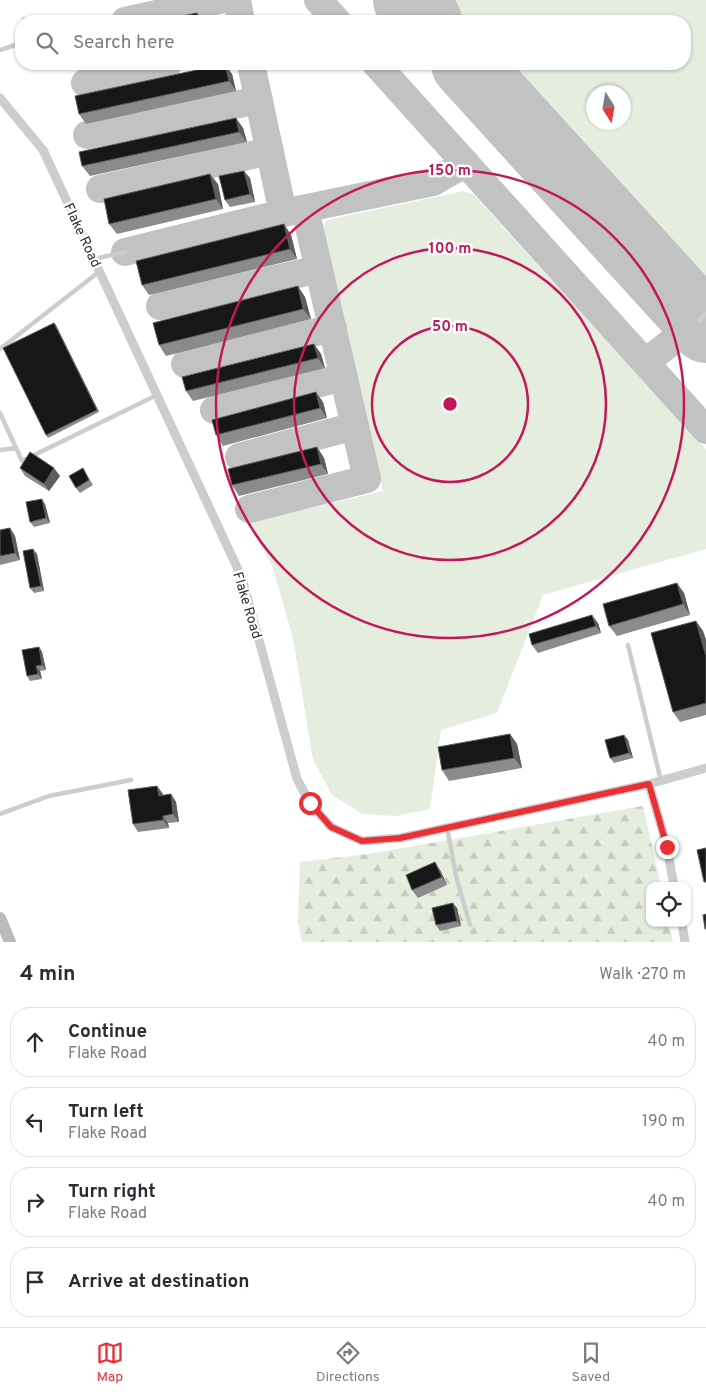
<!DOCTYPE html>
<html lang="en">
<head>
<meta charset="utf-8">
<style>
  body { margin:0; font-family:Overpass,sans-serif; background:#f7f7f7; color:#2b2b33 }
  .controls { position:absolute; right:15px; bottom:15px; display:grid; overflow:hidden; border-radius:10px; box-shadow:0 1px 4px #0004 }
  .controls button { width:45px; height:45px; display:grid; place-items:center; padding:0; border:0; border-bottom:1px solid #e1e1e2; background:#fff; color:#2b2b33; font:25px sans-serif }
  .compass { position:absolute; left:586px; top:85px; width:45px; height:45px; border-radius:50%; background:#fff; box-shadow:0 1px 4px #0004; rotate:169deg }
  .stop { position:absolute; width:15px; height:15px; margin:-11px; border:4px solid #ea2f35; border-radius:50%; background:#fff }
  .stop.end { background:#ea2f35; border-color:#fff; box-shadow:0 1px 5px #0008 }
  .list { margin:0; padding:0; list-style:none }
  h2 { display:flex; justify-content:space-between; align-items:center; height:65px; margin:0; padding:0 20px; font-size:21px }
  h2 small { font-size:16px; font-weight:400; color:#7c7c81 }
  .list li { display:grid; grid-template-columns:32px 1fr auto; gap:15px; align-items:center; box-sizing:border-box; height:70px; margin:0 10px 10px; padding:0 10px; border:1px solid #e1e1e2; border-radius:20px }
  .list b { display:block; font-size:19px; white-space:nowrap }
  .list p { margin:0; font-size:16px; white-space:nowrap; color:#7c7c81 }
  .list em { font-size:16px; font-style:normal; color:#7c7c81 }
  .icon { flex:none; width:28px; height:28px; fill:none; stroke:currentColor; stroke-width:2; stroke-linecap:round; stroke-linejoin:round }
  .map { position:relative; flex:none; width:706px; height:942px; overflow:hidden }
  .search { position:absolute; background:#fff; box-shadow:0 1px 4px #0004; left:15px; right:15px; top:15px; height:55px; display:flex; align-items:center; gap:12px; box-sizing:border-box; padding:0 18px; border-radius:20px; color:#7c7c81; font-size:19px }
  .sheet { height:385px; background:#fff }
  nav { display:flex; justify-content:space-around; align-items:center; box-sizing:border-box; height:70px; border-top:1px solid #e1e1e2; background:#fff; font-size:14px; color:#7c7c81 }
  nav a { display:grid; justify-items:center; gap:2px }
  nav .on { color:#ea2f35 }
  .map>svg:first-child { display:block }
</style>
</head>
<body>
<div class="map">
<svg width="706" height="942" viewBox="0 0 706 942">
  <defs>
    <pattern id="forest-firs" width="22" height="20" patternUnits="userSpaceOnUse" patternTransform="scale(1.25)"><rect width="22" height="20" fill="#e5edde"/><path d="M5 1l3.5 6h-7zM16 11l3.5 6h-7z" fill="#c5ccbf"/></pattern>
  </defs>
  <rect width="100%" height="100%" fill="#fff"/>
  <path fill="#e5edde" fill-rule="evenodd" d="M445 0H706V286L503 64H685V21H464ZM594 92H624V122H594Z
    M463 191 473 194 706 449V549L543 595 497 713 441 730 430 809 396 816 362 814 332 795 313 760 293 638 272 565 248 523 383 491 321 230 327 220Z"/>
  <path fill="url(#forest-firs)" d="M643 806 661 886H650V923H669L673 942H302L298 923 300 862 368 854Z"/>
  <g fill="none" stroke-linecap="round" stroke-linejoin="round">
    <path stroke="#c2c2c2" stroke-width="28" d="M237 0 241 21
      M318 0 337 21
      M125 21 219 0
      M251 64 283 213
      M376 64 706 430
      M85 83 168 64
      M87 135 259 100
      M100 189 270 151
      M125 252 283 213 433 182 466 163
      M160 306 319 269
      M646 362 699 320
      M185 364 333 328
      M214 410 344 377
      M239 457 355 426
      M249 509 367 479 305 209"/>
    <path stroke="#c2c2c2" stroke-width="70" d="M408 0 427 21
      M466 64 706 328"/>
    <path stroke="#cdcdcd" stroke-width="4.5" d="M24 19 25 21
      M0 50 21 43
      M94 259 125 252
      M699 320 706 314
      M0 349 100 271
      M0 413 22 461 157 395
      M0 450 16 448
      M628 645 661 781
      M0 814 49 796 131 780
      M447 827 456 876 470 925"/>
    <path stroke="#cdcdcd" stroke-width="9" d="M0 98 43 150 242 578 297 779 310 803 331 827 362 841 400 838 649 784 706 768
      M649 784 667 847 674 886
      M682 923 685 942"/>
    <path stroke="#bababa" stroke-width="12" d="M0 918 10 942"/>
  </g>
  <path fill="#8b8b8b" d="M66 64H99L70 70Z
    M232 74 236 91 86 124 79 114Z
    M236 118 243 128 247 142 90 176 82 166Z
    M250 178 255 202 230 207 225 200Z
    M218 184 223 209 117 234 109 224Z
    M284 224 291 235 297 259 149 295 142 285Z
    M305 297 311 319 166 356 159 345Z
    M54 323 99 412 48 438 46 435Z
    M314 344 321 354 325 368 193 401 186 391Z
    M323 402 327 418 223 446 216 435Z
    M317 447 324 458 328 474 239 496 232 485Z
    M20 468 60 476 49 491 25 476Z
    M83 468 93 485 80 493 76 488Z
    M45 504 50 523 34 527 30 522Z
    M10 528 15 536 20 560 0 565V530Z
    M37 554 44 591 34 593 30 588Z
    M684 593 690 615 617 636 609 626Z
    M696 621 703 631 706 640V715L680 722 673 712Z
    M598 623 601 633 538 653 532 645Z
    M39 647 42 652 46 670 40 671 42 679 30 681 27 676Z
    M510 734 517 744 522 768 449 781 442 770Z
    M624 735 628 740 633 758 614 763 610 758Z
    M157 786 163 795 171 794 176 802 179 822 168 823 169 828 138 832 133 824Z
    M440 870 447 885 418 898 412 890Z
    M457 908 461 926 440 931 436 925Z"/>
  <path fill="#5d5d5d" d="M197 13 203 21H199Z
    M225 64 232 74 236 91 229 81Z
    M236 118 243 128 247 142 239 132Z
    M244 171 250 178 255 202 250 194Z
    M210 174 218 184 223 209 216 199Z
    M284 224 291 235 297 259 290 249Z
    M298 286 305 297 311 319 303 309Z
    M54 323 56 325 99 412 97 410Z
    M314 344 321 354 325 368 318 358Z
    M316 392 323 402 327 418 320 408Z
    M317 447 324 458 328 474 321 464Z
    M54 468 60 476 49 491 44 484Z
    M42 499 45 504 50 523 46 518Z
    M10 528 15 536 20 560 15 553Z
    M33 549 37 554 44 591 41 586Z
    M677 583 684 593 690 615 683 604Z
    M592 615 598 623 601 633 596 626Z
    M696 621 703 631 706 640V656Z
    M39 647 42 652 46 670 42 665Z
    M36 666 40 671 42 679 38 674Z
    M510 734 517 744 522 768 514 758Z
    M624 735 628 740 633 758 629 753Z
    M157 786 163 794 164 804 159 796Z
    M171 794 176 802 179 822 173 814Z
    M163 816 168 823 169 828 163 820Z
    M435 862 440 870 447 885 442 877Z
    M453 903 457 908 461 926 457 921Z"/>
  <path fill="#171717" stroke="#5d5d5d" d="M197 13 199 21H157Z
    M225 64 229 81 79 114 75 96Z
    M236 118 239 132 82 166 79 152Z
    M244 171 250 194 225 200 219 176Z
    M210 174 216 199 109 224 104 199Z
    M284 224 290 249 142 285 136 261Z
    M298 286 303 309 159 345 153 323Z
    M54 323 97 410 46 435 3 348Z
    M314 344 318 358 186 391 182 377Z
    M316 392 320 408 216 435 212 420Z
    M317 447 321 464 232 485 228 469Z
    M30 452 54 468 44 484 20 468Z
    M83 468 89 480 76 488 69 476Z
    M42 499 46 518 30 522 26 502Z
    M10 528 15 553 0 556V530Z
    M33 549 41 586 30 588 23 551Z
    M677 583 683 604 609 626 603 604Z
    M592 615 596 626 532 645 529 634Z
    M696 621 706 656V703L673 712 651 633Z
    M39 647 42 665 36 666 38 674 27 676 22 650Z
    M510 734 514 758 442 770 438 747Z
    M624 735 629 753 610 758 605 740Z
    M157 786 159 796 171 794 173 814 163 816V820L133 824 128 790Z
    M706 848V882H704L697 850Z
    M435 862 442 877 412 890 406 875Z
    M453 903 457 921 436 925 432 908Z
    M706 914V929H705L703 915Z"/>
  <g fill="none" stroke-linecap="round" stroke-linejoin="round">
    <path stroke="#ea2f35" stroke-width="6" d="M310 803 331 827 362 841 400 838 649 784 667 847"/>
  </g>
  <g fill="none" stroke="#c2185b" stroke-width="2.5">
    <circle cx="450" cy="404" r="78"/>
    <circle cx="450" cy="404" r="156"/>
    <circle cx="450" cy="404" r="234"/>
  </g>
  <g text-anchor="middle" stroke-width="5" stroke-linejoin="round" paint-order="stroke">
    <g font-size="14" fill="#303030" stroke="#fff">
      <text transform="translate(83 235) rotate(65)" y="5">Flake Road</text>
      <text transform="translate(248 605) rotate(73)" y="5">Flake Road</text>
    </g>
  </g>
  <circle cx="450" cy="404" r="8" fill="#c2185b" stroke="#fff" stroke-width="2.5"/>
  <g font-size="15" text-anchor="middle" font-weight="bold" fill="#c2185b" stroke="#fff" stroke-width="5" stroke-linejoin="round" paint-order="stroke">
    <text x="450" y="175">150 m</text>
    <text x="450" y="253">100 m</text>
    <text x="450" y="331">50 m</text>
  </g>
</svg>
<div class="controls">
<button><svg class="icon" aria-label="locate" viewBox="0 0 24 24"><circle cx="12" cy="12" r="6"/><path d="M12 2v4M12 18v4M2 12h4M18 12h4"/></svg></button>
</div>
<svg class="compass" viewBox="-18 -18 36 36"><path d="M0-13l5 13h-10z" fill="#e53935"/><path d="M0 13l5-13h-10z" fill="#7c7c81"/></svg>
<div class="stop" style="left:310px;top:803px"></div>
<div class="stop end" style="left:667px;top:847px"></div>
<div class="search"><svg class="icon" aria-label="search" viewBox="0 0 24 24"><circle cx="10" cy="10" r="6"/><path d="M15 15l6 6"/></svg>Search here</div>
</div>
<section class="sheet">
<h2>4 min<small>Walk · 270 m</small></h2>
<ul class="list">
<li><svg class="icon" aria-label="ahead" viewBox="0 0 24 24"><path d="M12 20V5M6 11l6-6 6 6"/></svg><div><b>Continue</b><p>Flake Road</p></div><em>40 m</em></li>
<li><svg class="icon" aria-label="left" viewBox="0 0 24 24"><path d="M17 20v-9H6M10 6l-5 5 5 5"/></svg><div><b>Turn left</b><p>Flake Road</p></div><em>190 m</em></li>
<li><svg class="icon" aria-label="right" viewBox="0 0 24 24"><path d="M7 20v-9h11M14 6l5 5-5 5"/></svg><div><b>Turn right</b><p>Flake Road</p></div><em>40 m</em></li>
<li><svg class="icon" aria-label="arrive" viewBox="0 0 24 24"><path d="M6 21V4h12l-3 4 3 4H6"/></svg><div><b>Arrive at destination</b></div></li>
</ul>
</section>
<nav>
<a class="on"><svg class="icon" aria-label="map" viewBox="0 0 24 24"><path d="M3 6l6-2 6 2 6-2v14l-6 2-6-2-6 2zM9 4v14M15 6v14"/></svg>Map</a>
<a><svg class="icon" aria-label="directions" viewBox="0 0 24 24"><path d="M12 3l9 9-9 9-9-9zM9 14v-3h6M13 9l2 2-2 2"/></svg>Directions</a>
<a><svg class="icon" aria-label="saved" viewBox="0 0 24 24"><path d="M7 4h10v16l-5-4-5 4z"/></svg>Saved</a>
</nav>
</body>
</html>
